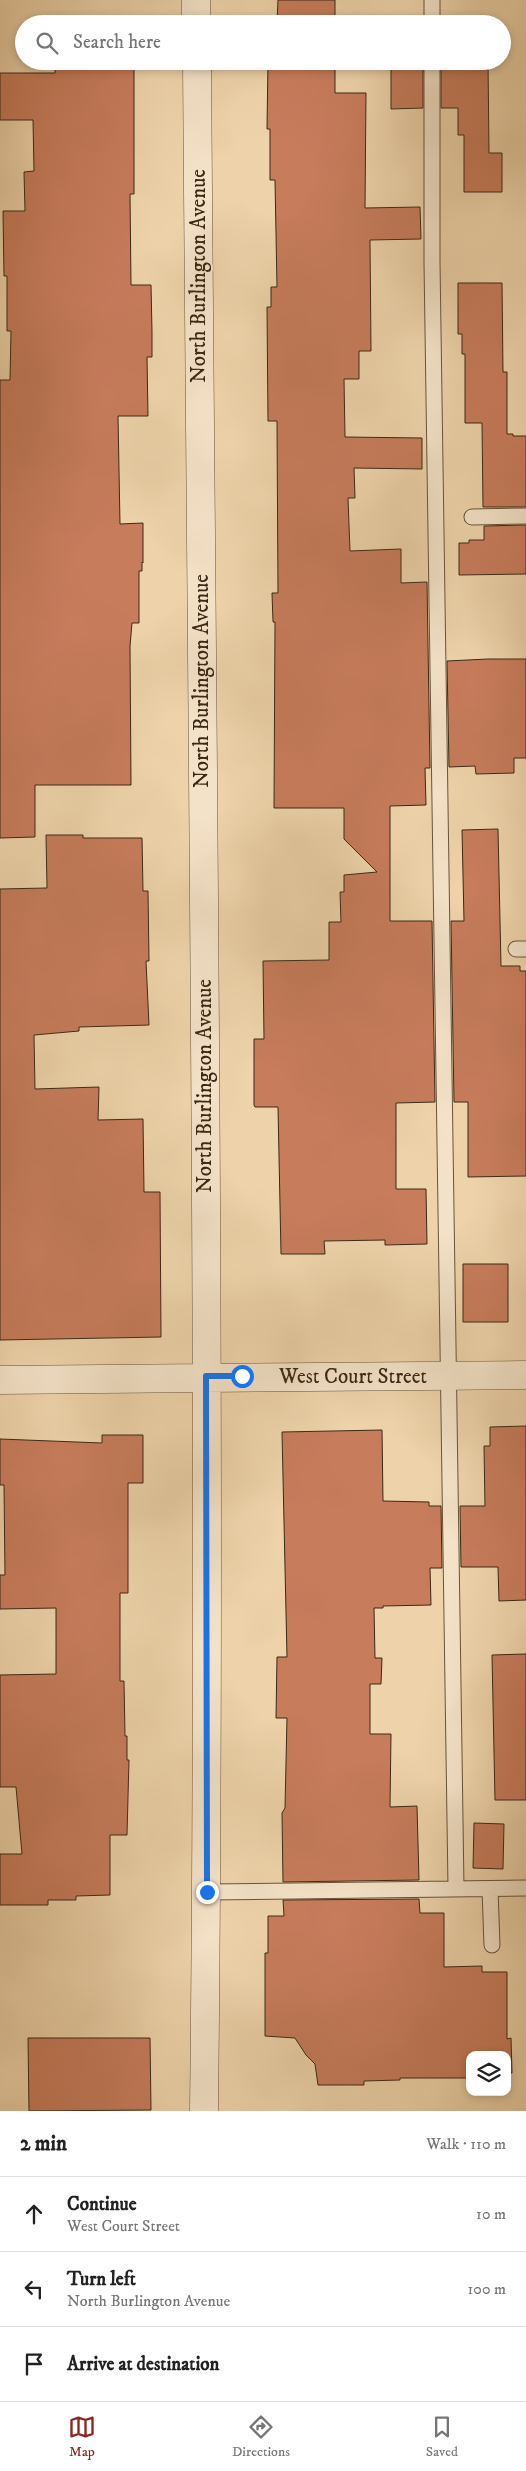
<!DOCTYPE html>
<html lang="en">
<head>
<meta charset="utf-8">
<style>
  body { margin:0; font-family:"IM FELL DW Pica",serif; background:#f2f2f2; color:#222 }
  .controls { position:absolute; right:15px; bottom:15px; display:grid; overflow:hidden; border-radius:10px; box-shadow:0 2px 8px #0003 }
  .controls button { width:45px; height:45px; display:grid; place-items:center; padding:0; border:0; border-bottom:1px solid #e0e0e0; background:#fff; color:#222; font:25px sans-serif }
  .stop { position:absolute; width:15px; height:15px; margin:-11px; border:4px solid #1a73e8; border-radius:50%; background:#fff }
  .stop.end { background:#1a73e8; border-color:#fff; box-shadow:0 1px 5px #0008 }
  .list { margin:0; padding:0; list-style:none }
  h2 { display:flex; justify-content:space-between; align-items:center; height:65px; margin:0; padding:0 20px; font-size:21px }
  h2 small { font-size:16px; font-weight:400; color:#767676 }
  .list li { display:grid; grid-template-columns:32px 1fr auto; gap:15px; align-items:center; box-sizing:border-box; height:75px; padding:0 20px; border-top:1px solid #e0e0e0 }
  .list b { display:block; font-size:19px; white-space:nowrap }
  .list p { margin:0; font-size:16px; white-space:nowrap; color:#767676 }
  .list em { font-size:16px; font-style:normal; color:#767676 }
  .icon { flex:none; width:28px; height:28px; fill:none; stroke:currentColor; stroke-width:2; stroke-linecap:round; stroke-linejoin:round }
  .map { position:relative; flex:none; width:526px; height:2111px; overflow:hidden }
  .search { position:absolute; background:#fff; box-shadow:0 2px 8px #0003; left:15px; right:15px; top:15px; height:55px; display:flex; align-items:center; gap:12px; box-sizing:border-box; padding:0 18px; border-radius:28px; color:#767676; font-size:19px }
  .sheet { height:290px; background:#fff }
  nav { display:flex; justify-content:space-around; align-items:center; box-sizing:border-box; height:70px; border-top:1px solid #e0e0e0; background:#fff; font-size:14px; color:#767676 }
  nav a { display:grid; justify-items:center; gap:2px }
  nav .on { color:#8f2418 }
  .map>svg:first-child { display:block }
</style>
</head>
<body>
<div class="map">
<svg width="526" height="2111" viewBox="0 0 526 2111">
  <rect width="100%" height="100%" fill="#eed3aa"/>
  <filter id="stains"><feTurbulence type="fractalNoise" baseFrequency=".004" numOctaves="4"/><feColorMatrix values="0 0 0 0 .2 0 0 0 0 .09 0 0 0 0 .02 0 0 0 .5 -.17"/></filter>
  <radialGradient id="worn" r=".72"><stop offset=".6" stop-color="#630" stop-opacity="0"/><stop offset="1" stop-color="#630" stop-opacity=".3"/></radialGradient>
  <path fill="#c77c5c" stroke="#3b2916" d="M278 0H335V24H269V21H277Z
    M268 61H335V93H366L365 208 420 207 421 239 370 240 371 351H359V379H344L345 437 422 438V469L354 468 355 498H348L350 551 401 549V583L427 582 430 768H425L426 805 390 806V921H432L435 1102 396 1103V1189H426L427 1244 385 1245V1240L324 1241 325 1254H281L278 1107H255L254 1105V1039H264L263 961 329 960V922H341L340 892H344V875L377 872 344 839V808H274L275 622H273L272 593H278L277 421H268L267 307H271V287H277L275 180H270V129H267Z
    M391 61H423V108L391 109Z
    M441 61H488L489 153H502V192H464V135H458V108H441Z
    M55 68H134V194H130L131 285H151L152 332V357H147L148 416H118L120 524 143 523V563L142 562V571H139V623H132L130 646 131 785H35V837L0 838V380H10L11 331H7V276H4L3 211H25L24 172 34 171 33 120H0V73H55Z
    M458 283H502L503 372H507V434H513V436H526V507H483L482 423H465V354H462V334H458Z
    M526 525V574L459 575V543H469V540H484V526Z
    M488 659H526V758H514V773L476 774 475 766 449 767 447 661Z
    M498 829 501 966H520V971H526V1176L468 1177V1102H454L451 921H464L462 830Z
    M46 835H83V838H142L143 891H148L149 961H146L149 1025 79 1027V1031L34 1035 35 1089 99 1087 98 1120 143 1119 144 1192H160L161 1337 0 1340V889L47 888Z
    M463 1264H508V1322H463Z
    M526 1426V1600L499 1601 498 1567H461L460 1506H485L484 1446H490V1427Z
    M382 1430 383 1501 429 1502V1506H441L442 1568H430L431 1605 383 1606V1608H374L375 1658H382L381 1684H370V1734H391L390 1807 417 1806 419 1880 283 1882 282 1813 285 1808 287 1718H276L277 1657H287L282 1432Z
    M102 1435H143V1483H128V1593H120V1681H124L125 1736H127V1760H129L127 1835H110V1895L76 1896V1900H48V1905H0V1854H22L16 1787H0V1675L56 1674V1608L0 1609V1575H5L4 1485H0V1439L102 1443Z
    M526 1654V1800H495L492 1655Z
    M474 1823 504 1824 503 1869 473 1868Z
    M419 1899 420 1913H444V1967L482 1966V1972H507V2039L511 2038 512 2073H507V2055H470V2078H400V2080L364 2081V2085H318L315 2064 306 2055 295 2038 265 2036V1953H268V1916H284L283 1900Z
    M28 2038H150L151 2110 29 2111Z"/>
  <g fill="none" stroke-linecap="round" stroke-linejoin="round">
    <defs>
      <path id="lane" d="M432 24V0
        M432 61V262L456 1888
        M472 517 526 516
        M516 949H526
        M490 1889 492 1945
        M207 1892 526 1888"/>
      <path id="street" d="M196 0V24
        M197 61C202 744 212 1428 204 2111
        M0 1380 526 1375"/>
    </defs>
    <use href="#lane" stroke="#68543b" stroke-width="17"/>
    <use href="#street" stroke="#68543b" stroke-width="29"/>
    <use href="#lane" stroke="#f4e2c8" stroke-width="15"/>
    <use href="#street" stroke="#f4e2c8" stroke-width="28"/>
  </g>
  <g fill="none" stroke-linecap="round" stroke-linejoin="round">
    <path stroke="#1a73e8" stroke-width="6" d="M207 1892 206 1376H242"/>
  </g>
  <g text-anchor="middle" stroke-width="4" stroke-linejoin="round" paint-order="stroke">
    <g font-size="21" fill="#3b2916" stroke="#f4e2c8">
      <text transform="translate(198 276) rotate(-90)" y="7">North Burlington Avenue</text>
      <text transform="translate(201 681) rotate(-90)" y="7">North Burlington Avenue</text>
      <text transform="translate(204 1086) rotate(-90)" y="7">North Burlington Avenue</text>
      <text x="353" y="1383">West Court Street</text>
    </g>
  </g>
  <rect width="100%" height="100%" filter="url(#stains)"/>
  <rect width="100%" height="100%" fill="url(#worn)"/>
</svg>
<div class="controls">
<button><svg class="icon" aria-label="layers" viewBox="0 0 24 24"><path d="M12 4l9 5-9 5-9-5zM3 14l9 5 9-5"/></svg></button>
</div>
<div class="stop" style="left:242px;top:1376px"></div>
<div class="stop end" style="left:207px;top:1892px"></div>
<div class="search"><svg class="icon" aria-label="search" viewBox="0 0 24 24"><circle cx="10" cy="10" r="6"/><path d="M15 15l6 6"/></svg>Search here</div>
</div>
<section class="sheet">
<h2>2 min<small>Walk · 110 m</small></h2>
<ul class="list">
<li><svg class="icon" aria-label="ahead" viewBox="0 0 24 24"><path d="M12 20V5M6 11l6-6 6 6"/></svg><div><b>Continue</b><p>West Court Street</p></div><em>10 m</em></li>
<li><svg class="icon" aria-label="left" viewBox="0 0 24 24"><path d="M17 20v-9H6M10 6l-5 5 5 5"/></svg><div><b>Turn left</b><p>North Burlington Avenue</p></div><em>100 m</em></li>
<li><svg class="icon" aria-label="arrive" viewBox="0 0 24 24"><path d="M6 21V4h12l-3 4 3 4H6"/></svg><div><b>Arrive at destination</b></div></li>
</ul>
</section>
<nav>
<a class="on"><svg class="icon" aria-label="map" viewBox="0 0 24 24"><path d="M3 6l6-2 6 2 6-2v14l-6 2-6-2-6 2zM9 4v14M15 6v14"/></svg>Map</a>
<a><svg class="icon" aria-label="directions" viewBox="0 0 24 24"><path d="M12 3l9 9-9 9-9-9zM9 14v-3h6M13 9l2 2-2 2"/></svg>Directions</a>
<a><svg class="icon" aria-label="saved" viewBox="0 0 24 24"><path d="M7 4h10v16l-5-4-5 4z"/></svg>Saved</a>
</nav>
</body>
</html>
